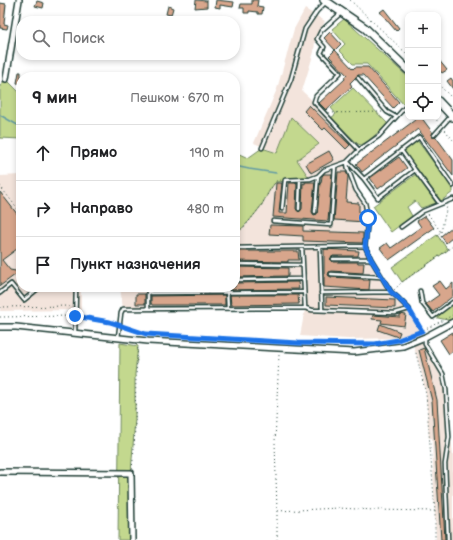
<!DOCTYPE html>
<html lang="ru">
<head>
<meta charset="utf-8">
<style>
  body { margin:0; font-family:"Balsamiq Sans",sans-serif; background:#f2f2f2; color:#202124 }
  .controls { position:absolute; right:12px; top:12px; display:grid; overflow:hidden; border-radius:8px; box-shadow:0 2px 6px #0003 }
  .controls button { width:36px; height:36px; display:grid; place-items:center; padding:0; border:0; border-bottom:1px solid #e0e0e0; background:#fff; color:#202124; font:20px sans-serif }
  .stop { position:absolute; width:12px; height:12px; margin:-9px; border:3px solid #1a73e8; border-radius:50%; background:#fff }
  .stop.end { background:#1a73e8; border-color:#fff; box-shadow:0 1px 4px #0008 }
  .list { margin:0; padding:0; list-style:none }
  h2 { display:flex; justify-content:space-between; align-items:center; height:52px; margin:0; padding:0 16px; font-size:17px }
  h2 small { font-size:13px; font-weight:400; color:#757577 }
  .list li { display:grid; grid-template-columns:26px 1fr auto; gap:12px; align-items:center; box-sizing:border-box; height:56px; padding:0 16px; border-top:1px solid #e0e0e0 }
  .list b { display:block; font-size:15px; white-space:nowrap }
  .list em { font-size:13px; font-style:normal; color:#757577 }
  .icon { flex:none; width:22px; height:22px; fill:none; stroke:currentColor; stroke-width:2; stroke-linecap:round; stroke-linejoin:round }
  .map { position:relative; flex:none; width:453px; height:540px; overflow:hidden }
  .search { position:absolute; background:#fff; box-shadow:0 2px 6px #0003; left:16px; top:16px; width:224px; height:44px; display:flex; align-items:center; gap:10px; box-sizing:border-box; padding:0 14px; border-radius:16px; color:#757577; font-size:15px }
  .panel { position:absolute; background:#fff; box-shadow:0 2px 6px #0003; left:16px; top:72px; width:224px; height:220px; border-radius:16px }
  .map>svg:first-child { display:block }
</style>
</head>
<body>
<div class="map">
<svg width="453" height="540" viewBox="0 0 453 540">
  <rect width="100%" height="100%" fill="#fff"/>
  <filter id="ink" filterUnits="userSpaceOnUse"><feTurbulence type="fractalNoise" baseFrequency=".025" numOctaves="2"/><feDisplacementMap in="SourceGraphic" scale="8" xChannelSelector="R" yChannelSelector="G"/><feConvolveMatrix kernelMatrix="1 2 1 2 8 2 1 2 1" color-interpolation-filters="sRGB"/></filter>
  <g filter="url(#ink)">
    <path fill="#f3e4dc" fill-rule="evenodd" d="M305 9 325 21 315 41 314 52 302 91 314 102 359 150 347 162 349 169 356 190 365 203 368 218 365 246 391 292 409 309 425 337V344L443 374 446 389 449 437H451L453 456V540H436L432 438H429L426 394 421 370 410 335 395 338 349 339 300 336 305 309H123L120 287H235V235L247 224 261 206 271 188 276 181 285 180 296 160 319 144 292 118 277 153 254 143 277 89 294 29ZM309 105 329 123 324 130 304 111ZM333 128 350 145 330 131ZM333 160 312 173 307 165ZM338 172 348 173 346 202 359 203V207L345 211 366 213 365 222 334 220ZM322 174H332L328 221 273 217 276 183 282 184 279 213H287L289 182 298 183 296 213 303 214 306 181 315 182 312 214 319 215ZM270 225 303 226V231L363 233V242L303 241V236L270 234ZM324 249 359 251 358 257 329 255 328 261 364 263 363 273 328 271V278L370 281 369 290 322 287ZM326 298 395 308 327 305Z
      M21 175V287H81V310L0 311V176Z"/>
    <path fill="#c3d88e" stroke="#718a61" d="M344 19 408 77V100L404 105 367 64H353L339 50 345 44 332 29Z
      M6 79 21 94V139L0 138V86Z
      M353 88 388 124 367 142 361 145 358 144 331 118 336 114 331 108Z
      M291 117 319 144 297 160 310 179 276 182C269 189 266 198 261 206 253 217 245 226 235 235V152L248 158 262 148 277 153Z
      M417 140 453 189V192L441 201 403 150Z
      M416 174 436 203 421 208 415 201 407 207 412 216 391 232 373 206Z
      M437 235 448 250 402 282 392 267Z
      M453 302V319L448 320 433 317Z
      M120 343 138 346 135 374V418L131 473 132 540H118Z"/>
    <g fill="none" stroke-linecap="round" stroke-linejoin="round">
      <path stroke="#629ba5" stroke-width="1.5" d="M0 115 21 127
        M235 166 249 169 276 173"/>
    </g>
    <path fill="#d8a68c" stroke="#1f3d34" d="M196 0 207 1V7L195 8Z
      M216 0 234 2 233 7 220 5V8L215 7Z
      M252 0H258L257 6 263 7 262 14H258V12L249 11V13H244V8H240L241 4H252Z
      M37 1 44 3 43 8 35 6Z
      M0 3 6 4 4 24 8 25 7 29 0 28Z
      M168 6 173 8 171 15 166 14Z
      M384 9 399 28 396 31 380 12Z
      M330 32 341 44 335 50 324 38Z
      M335 50 353 69 355 67H368L399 102 393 108 363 75H358L350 83 352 86 326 110 319 103 345 79 344 77 347 75 329 56Z
      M438 59 447 70 442 73 438 68Z
      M19 72H21V84L17 83Z
      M451 78 453 81V89L447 81Z
      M309 105 350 145 346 149 325 128 323 130 304 111Z
      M419 117H421L433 133 432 137H436L453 160V176L418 129 362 172 356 164Z
      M329 151 334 160 311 173 306 164Z
      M399 157 407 168 378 189 370 178Z
      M338 172H346L348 176 346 202 359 203V212L364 213 365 222 334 220Z
      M324 174H332L328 221 273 217 276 183H282L279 213H287L289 183H297L296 209 299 212 302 209 303 183 305 184V182H315L312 212 314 215 317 214 320 183H321L322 176Z
      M0 192 21 219V228L18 230 21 233V246L2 260 10 270 21 272V283L15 275 0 286Z
      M425 216 434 228 389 260 380 248 387 243 391 248 421 227 417 221Z
      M270 225 303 226V231L363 233V243L303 241V236L269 234Z
      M453 226V237L446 243 441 236Z
      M324 249 359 251 358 256H333L330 259 333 262H358V263H364L363 273 331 271 329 272 328 275 331 277 363 279V280H370L369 290 324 287Z
      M235 251H298L299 260H288V262L235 261Z
      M235 267 288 268V276L235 277Z
      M440 281 446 289 453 283V296L433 312 426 304 439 295 432 286Z
      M298 282 299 289 230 290V287H235V283Z
      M196 287H224V290H196Z
      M136 294H145V304H136Z
      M225 295V305H152L151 303V296Z
      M230 295H298L299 304 231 305Z
      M326 297 395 300V308L326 305Z
      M400 314 406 315 404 326 381 323 382 320 372 319 373 315 400 317Z
      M380 324 400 332 398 337 378 330Z
      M453 332V351L449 354 440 340Z
      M424 348 437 400 445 540H441L432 401 419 350Z"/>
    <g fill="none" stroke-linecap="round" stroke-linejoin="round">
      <defs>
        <path id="lane" d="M341 13 321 31 317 39 324 47 321 53 340 73 316 96 314 102 359 150
          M358 78 387 112 396 117
          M434 135 451 116
          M262 148 291 79 305 29 317 11 325 3
          M401 150 415 170
          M348 162 364 179 419 137 453 186
          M364 179 378 198 415 170 440 204
          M282 209 285 180 310 179 318 176 324 170 347 162 359 150 379 136 408 104
          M299 209 300 180
          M315 212 318 176
          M273 221 331 225 335 167
          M401 227 423 211 453 199
          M302 247 305 308
          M320 247 322 310
          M235 248 365 246
          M333 259H371
          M235 264 302 265
          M331 274 381 277
          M235 280 302 279
          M148 287V309
          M227 287 228 308
          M148 291 151 293 303 292
          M420 291 422 303 433 317 453 302
          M0 293 11 284 24 300 40 287
          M321 293 391 292
          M75 332 76 287
          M425 337V344L443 374 446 389 449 437 445 464 448 540
          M118 338 121 313 123 309 305 308 312 310 395 313 409 309 397 297 391 292 371 259 365 246 368 218 365 203 356 190 348 169 347 162"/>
        <path id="street" d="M6 79 19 0
          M0 327H16L148 341 354 352 403 346 425 337 453 322
          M0 472 131 473 132 540"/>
        <path id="secondary" d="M324 0 365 28 408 70
          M438 101 453 117"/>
      </defs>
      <use href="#lane" stroke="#1f3d34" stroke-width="5.5"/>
      <use href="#street" stroke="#1f3d34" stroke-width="8"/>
      <use href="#secondary" stroke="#1f3d34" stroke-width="10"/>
      <path stroke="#1f3d34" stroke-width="1" stroke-dasharray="1 3" stroke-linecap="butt" d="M350 0 408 55
        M438 84 453 99
        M329 113 382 112
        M434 117 439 123
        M445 130 453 140
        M0 186 20 212 21 211
        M428 214 441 232 437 235 448 249
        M441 232 447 206
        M235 235 247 224 261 206 271 188 276 181 281 180
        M394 290 402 282 453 246
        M0 307 71 306
        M412 313 423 333
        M0 317 71 316
        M79 317 117 324
        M123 327 146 334 298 343 375 344 397 340 418 333 453 315
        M415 349 426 394 435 511V540
        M132 469C137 428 134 387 138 346
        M278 511 339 508 374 510 435 511
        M277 540V511L275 442 279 355"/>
      <use href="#lane" stroke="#fff" stroke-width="2.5"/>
      <use href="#street" stroke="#fff" stroke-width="5"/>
      <use href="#secondary" stroke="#fff" stroke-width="7"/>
    </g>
  </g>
  <g fill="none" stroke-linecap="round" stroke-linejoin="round" filter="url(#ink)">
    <path stroke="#1a73e8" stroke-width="5" d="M75 316 110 322 146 334 298 343 375 344 398 340 422 331 409 309 397 297 391 292 371 259 365 246 368 218"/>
  </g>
</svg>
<div class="controls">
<button>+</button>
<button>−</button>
<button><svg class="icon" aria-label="locate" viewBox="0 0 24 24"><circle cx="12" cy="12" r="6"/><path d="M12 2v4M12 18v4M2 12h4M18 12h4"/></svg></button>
</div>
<div class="stop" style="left:368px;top:218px"></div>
<div class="stop end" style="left:75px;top:316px"></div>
<div class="search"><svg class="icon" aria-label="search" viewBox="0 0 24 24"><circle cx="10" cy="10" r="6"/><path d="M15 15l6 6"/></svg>Поиск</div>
<section class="panel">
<h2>9 мин<small>Пешком · 670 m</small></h2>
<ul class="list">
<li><svg class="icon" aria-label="ahead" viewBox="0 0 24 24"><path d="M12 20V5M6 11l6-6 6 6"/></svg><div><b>Прямо</b></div><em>190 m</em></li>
<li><svg class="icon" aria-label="right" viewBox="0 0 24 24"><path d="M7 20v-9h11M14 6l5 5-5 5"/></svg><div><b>Направо</b></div><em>480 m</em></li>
<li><svg class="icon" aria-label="arrive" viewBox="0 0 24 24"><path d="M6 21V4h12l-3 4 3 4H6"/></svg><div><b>Пункт назначения</b></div></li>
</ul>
</section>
</div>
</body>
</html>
